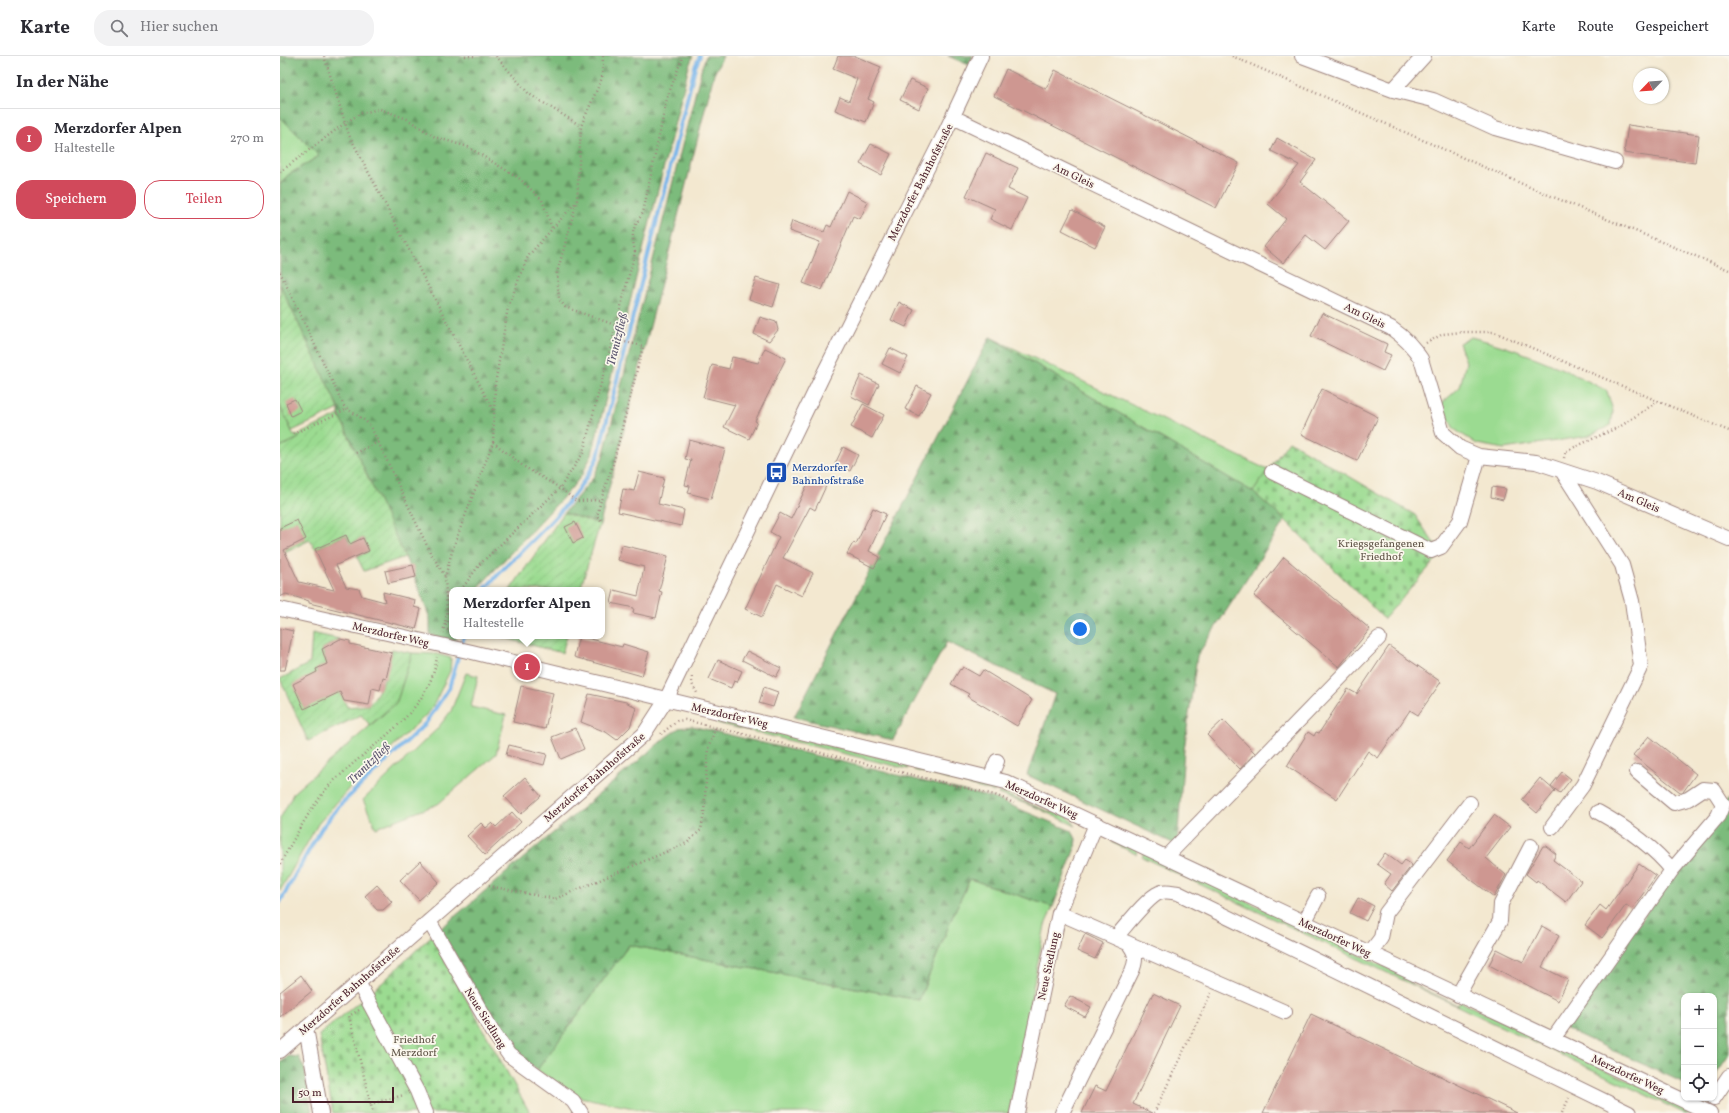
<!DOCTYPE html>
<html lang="de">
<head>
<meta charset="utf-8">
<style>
  body { margin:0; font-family:Vollkorn,serif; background:#f2f2f3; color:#2b2b33 }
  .controls { position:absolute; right:12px; bottom:12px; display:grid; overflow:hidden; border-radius:8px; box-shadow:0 1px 3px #0004 }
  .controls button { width:36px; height:36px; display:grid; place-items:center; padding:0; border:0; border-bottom:1px solid #e1e1e2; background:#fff; color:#2b2b33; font:20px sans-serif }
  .compass { position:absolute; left:1353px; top:12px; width:36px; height:36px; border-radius:50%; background:#fff; box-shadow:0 1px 3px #0004; rotate:245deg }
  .scale { position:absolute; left:12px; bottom:10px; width:102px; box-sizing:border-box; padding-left:4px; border:2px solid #4a1f2b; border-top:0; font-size:11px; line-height:14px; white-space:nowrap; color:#4a1f2b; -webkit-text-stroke:3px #fbf7ec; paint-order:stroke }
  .you { position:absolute; left:800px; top:573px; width:14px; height:14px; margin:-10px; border:3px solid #fff; border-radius:50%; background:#1a73e8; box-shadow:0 0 0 6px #1a73e833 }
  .badge { display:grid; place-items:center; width:26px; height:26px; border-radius:50%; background:#d1495b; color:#fff; font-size:13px; font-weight:700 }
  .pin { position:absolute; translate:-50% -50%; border:2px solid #fff; box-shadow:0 1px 4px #0006 }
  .popup { position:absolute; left:169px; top:531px; width:156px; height:52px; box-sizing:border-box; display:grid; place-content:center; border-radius:8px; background:#fff; filter:drop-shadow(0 1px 3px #0005); font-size:13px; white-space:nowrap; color:#7c7c81 }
  .popup b { font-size:15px; color:#2b2b33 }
  .popup::after { content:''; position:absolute; left:50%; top:100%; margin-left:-8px; border:8px solid transparent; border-top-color:#fff }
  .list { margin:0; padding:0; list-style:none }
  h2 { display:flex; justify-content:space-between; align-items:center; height:52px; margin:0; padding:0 16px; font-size:17px }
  h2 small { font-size:13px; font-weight:400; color:#7c7c81 }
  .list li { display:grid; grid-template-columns:26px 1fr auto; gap:12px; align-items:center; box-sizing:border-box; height:60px; padding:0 16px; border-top:1px solid #e1e1e2 }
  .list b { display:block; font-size:15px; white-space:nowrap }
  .list p { margin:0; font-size:13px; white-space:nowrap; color:#7c7c81 }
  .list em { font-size:13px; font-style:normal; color:#7c7c81 }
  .actions { display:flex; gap:8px; padding:12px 16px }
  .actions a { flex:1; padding:9px 0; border:1px solid #d1495b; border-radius:16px; text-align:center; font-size:14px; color:#d1495b }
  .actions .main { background:#d1495b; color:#fff }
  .icon { flex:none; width:22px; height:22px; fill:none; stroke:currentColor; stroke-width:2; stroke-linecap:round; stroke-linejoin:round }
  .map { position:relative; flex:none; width:1449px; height:1057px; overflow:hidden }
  header { display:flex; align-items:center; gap:24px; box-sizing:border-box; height:56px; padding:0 20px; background:#fff; border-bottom:1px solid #e1e1e2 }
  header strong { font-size:19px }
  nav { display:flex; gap:22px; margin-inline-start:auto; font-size:14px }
  .search { width:280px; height:36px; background:#f2f2f3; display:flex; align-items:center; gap:10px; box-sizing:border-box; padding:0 14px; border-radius:16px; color:#7c7c81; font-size:15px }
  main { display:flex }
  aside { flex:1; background:#fff }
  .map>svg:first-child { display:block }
</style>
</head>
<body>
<header>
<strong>Karte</strong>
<div class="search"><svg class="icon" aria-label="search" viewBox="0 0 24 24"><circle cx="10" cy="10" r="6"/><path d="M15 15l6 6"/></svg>Hier suchen</div>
<nav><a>Karte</a><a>Route</a><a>Gespeichert</a></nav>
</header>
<main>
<aside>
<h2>In der Nähe<small></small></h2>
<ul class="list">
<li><span class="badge">1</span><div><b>Merzdorfer Alpen</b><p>Haltestelle</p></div><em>270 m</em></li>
</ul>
<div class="actions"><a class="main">Speichern</a><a>Teilen</a></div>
</aside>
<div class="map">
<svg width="1449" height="1057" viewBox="0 0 1449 1057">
  <defs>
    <pattern id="forest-firs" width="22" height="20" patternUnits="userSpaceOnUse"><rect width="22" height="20" fill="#7cbb7b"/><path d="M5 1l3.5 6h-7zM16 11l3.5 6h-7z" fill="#689765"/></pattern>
    <pattern id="cemetery-stones" width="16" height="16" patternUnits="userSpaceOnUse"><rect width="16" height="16" fill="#9bdb91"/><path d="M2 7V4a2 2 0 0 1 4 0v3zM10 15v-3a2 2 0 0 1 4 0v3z" fill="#87bc7d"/></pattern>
    <pattern id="garden-furrows" width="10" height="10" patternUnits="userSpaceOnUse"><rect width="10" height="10" fill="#9bdb91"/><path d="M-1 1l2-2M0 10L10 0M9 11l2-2" fill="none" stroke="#87bc7d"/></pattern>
  </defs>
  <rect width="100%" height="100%" fill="#fbf7ec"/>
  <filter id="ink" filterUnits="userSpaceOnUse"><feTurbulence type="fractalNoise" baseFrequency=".025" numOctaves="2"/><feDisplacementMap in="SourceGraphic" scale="8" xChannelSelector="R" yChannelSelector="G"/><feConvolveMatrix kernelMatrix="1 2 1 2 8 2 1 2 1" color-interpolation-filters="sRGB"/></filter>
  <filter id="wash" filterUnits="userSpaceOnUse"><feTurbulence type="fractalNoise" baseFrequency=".012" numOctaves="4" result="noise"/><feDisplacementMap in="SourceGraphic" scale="16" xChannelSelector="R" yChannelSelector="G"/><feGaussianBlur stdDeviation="0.9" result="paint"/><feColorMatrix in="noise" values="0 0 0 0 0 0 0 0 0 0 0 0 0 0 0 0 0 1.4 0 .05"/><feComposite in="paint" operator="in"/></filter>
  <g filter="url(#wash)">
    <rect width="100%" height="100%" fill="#f3e8d0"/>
    <path fill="#9bdb91" stroke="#727d5e" d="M0 61 39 100 8 119 0 129Z
      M710 281 988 414 973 436Z
      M1191 281C1239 293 1284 312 1327 335L1333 355 1331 369 1308 380 1224 393 1197 388 1174 373 1161 348 1180 331 1186 306 1179 287Z
      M0 350 14 380 18 379 19 382 0 391Z
      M132 597 157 598 171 602 170 615 154 648 146 659 70 731 38 768 0 835V763L14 736 114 649 117 645Z
      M186 617 198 620 191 651 226 659 216 698 158 748 96 772 83 744 157 673 171 655Z
      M434 662 627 708 628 713 437 667Z
      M636 711 716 732 714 736 634 714Z
      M719 736 773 757 775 754 787 760 796 770 755 751 718 738Z
      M831 786 841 787 858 793 856 798Z
      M864 796 1130 923 1131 927 1177 949 1181 946 1417 1057H1404L862 801Z
      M690 823 773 851 765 869 729 1057H377L300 1041 257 1014 349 889 639 944 673 859Z"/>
    <path fill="url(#forest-firs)" stroke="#636d53" d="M0 0H413L409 10 312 398 302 419 289 435 196 534H172V580H176L175 585 150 579V563L136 525 59 359V353L0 229V129L8 119 39 100 0 61Z
      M426 0H443L434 18 320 468 284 457 313 422 323 401 422 11Z
      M668 0H693L689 9Z
      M710 281 973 436 1005 464 917 600 904 694 897 789 747 719 775 638 667 586 613 684 514 661Z
      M412 670 713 742 792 775 796 783 795 792 773 851 690 823 673 859 639 944 349 889 257 1014 235 995 219 973 160 873 385 682 399 672Z
      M1449 741V999L1434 1021V940H1404V1027L1284 972Z
      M8 1000 19 1001 25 1014 32 1057H0V1007Z"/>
    <path fill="url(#cemetery-stones)" stroke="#727d5e" d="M1009 385 1135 459 1153 486 1165 493 1104 563 1005 464 973 436Z
      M151 880 250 1057H53L39 979 102 927Z"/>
    <path fill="url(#garden-furrows)" stroke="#727d5e" d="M0 229 59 353 12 375 0 350Z
      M59 359 125 501 84 515 77 501 89 495 83 482 71 488 66 479 35 493 30 484 0 498V391L19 382 18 379Z
      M284 457 320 468 300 534H230Z
      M32 577 59 583 42 593 47 608 36 614 44 630 55 625 67 651 89 649C102 632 109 615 112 593L132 597 117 645 114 649 90 669 81 659 28 685 0 623 30 607Z
      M217 580H287L282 597Z"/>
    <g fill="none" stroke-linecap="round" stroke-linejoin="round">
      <path stroke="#79b6eb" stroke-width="4" d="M204 534C241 491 294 453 318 400L415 11 420 0
        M0 846 41 773 61 748 146 667 169 632 184 580"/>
    </g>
    <g id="blocks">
      <path fill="#ce9791" d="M558 0H575L601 11 588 43 594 46 586 66 555 54 560 41 569 45 577 23 553 13Z
        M726 13 766 33 775 14 959 107 936 152 714 40Z
        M630 24 648 32 639 53 620 44Z
        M1348 69 1419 79 1415 107 1344 97Z
        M997 82 1036 104 1020 126 1069 165 1045 194 1026 179 1003 207 984 191 1006 163 988 148 1019 109 991 95Z
        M591 88 611 98 601 119 580 108Z
        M706 97 738 112 728 133 747 142 732 174 710 163 715 153 686 140Z
        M567 135 588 146 580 163 573 160 542 234 523 227 540 186 509 175 512 165 544 176 547 169 551 171Z
        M792 154 825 171 815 191 782 174Z
        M476 222 500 229 493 251 469 243Z
        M619 246 634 254 626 271 611 264Z
        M1042 257 1107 288 1104 296 1111 299 1103 315 1031 280Z
        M480 261 496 266 498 274 489 285 474 278Z
        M485 292 506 302 475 365 477 366 469 383 444 371 455 349 423 341 432 309 449 313 452 301 478 307Z
        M610 292 628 301 620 317 602 308Z
        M581 319 599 328 589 349 571 340Z
        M637 330 651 337 639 360 625 353Z
        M1042 333 1098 361 1077 405 1021 378Z
        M15 343 21 355 11 360 6 347Z
        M583 348 604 359 592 382 571 371Z
        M409 384 445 393 431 443 408 437 410 430 405 429 411 404 405 403Z
        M563 391 578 399 570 415 555 408Z
        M359 416 384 422 378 448 404 454 401 470 338 456 343 433 354 435Z
        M530 423 546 430 535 454 530 451 503 502 533 517 522 540 497 528 482 561 465 553 499 481 490 476 500 457 511 463Z
        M1212 431 1226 433 1223 444 1211 441Z
        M593 452 606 458 589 495 600 501 594 512 567 498 573 487 576 488Z
        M17 464 26 483 4 494 19 526 54 534 35 493 66 479 70 488 83 482 89 495 56 509 66 531 79 533 82 540 105 546 103 536 135 544 134 551 141 553 136 573 29 547V545L6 538 0 541V472Z
        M295 466 303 482 293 487 285 471Z
        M342 489 388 500 379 535 382 536 376 562 353 557 354 552 331 547 334 534 358 540 363 517 364 511 338 504Z
        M1004 501 1090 573 1059 611 974 540Z
        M133 509 136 521 108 527 105 515Z
        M0 572 13 575 5 614H0Z
        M299 580 342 591 343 588 369 596 362 620 294 601Z
        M60 583 70 585V588L112 597 106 623 103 622 100 634 92 632 89 649 64 645 60 636 24 653 13 628 37 616 36 613 47 608 42 593Z
        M1109 590 1161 626 1138 659 1130 654 1098 702 1088 695 1057 743 1007 710 1028 676 1034 680 1036 676 1039 677 1068 633 1077 638Z
        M467 595 501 612 496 621 462 604Z
        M438 604 462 615 457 626 454 625 451 632 429 623Z
        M683 611 699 620 703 614 752 644 737 670 687 640 689 638 671 628 680 613 681 614Z
        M241 630 273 637 265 673 233 666Z
        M484 631 498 636 493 651 479 647Z
        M309 638 346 646 356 652 350 671 337 684 326 676 301 666Z
        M943 664 975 697 960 713 927 679Z
        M295 672 304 693 281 703 272 681Z
        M1369 680 1416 718 1403 736H1400L1353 699Z
        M229 689 267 698 264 709 226 699Z
        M1282 716 1291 723 1280 737 1271 730Z
        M245 721 261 740 241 758 224 740Z
        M1260 722 1275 735 1257 757 1242 744Z
        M232 756 241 766 205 799 187 780 201 767 206 772 212 767 216 771Z
        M1214 759 1230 771 1206 802 1226 819 1214 841 1167 805 1181 786 1189 792Z
        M1263 790H1266L1276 798 1273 804 1301 825 1286 846 1257 824 1256 826 1246 818Z
        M1105 797 1121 809 1125 804 1132 809 1112 835 1104 828 1111 818 1097 808Z
        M140 805 159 826 139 844 120 824Z
        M1359 808 1376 820 1352 853 1346 849 1322 882 1305 869 1320 849 1326 854Z
        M97 829 112 846 103 854H97L85 840Z
        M1078 842 1094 850 1086 865 1070 857Z
        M1262 870 1279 880 1262 911 1288 924 1278 945 1209 909 1217 893 1243 906Z
        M805 878 823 887 815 903 797 895Z
        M21 919 32 935 0 961V936Z
        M873 937 900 950 853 1048 872 1057H802L815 1030 826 1035Z
        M790 940 811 951 805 961 784 950Z
        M1031 958 1237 1057H983Z"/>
    </g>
  </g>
  <g filter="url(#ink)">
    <use href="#blocks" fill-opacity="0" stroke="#9e847e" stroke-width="1"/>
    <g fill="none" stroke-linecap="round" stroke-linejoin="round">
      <defs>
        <path id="minor" d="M1022 0 1113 34 1144 0
          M1113 34 1153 44 1215 72 1335 106
          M673 61 1111 272C1124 281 1133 290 1141 303L1163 377 1180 392 1199 400 1256 406 1317 426 1449 483
          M992 416 1151 495 1161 491 1180 465 1199 400
          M0 553 192 596 726 726 1430 1057
          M710 722 717 705
          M1318 756C1345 771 1372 789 1392 814
          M1272 771 1303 729 1361 610 1352 545 1342 509 1282 415
          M886 801 1099 582
          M779 857 1005 956
          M149 865 213 976 229 999 293 1045 301 1057
          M1024 867 1038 840
          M836 881C845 871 868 841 879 837 885 834 891 836 898 837L1349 1057
          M1089 898 1101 882 1106 857 1190 747
          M78 926 137 1035 146 1057
          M1178 939 1220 865 1221 848 1251 790
          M26 972 41 1057
          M1273 983 1392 814 1438 760 1443 748 1434 734 1423 733 1408 743 1394 747 1357 716
          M0 995 364 678 386 644 544 317 665 77 701 0
          M1434 1042 1449 1020
          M737 1057 779 857 816 768
          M782 1057 852 915C857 903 856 897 848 887"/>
      </defs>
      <use href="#minor" stroke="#9e847e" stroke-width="16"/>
      <path stroke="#9e847e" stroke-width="2.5" stroke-dasharray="1 3" stroke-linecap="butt" d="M44 0 69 79 214 356
        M185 0H196
        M216 0 249 38 301 70
        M323 0 322 22 301 70 297 145 277 217 279 243 285 251 335 269
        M952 0 1247 130 1449 214
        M0 116 65 67 81 57 100 53 127 63 155 81 188 91 239 122 262 144 272 172
        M0 216 64 350C74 359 82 360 91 371L150 496 165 520
        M1146 287 1163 278 1182 276H1214L1449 375
        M13 378 67 353
        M213 386 243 410 280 432 296 445 321 444 333 408 363 290 332 283
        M76 397 98 386
        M1284 402 1286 395 1341 370 1378 345
        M321 464 317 460 321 444
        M181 534 200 508 280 432 303 397 355 196C351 177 352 173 363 157L387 42 403 0
        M172 558 164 573 172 575
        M163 577 167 557 165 521 173 492 213 386 215 329 228 251 248 200 297 145
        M412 621V628L417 637
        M381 678 397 665 405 664 715 739 734 747
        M0 808C15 781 29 754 48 731 54 724 62 718 68 712 104 680 150 652 157 601
        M209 830 275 843 407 787 421 774 424 757 428 693 436 671
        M79 954 69 960 93 1057
        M90 1048 124 1039
        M874 1057 931 937
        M1282 1057 1289 1042"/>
      <use href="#minor" stroke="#fff" stroke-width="14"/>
    </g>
  </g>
  <defs>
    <symbol id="bus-square" viewBox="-11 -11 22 22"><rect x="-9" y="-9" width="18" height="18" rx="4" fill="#1a4fb4" stroke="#fbf7ec"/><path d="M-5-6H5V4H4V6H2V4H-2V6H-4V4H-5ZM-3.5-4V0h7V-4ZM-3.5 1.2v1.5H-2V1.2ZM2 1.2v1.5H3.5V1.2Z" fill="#fff"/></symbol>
  </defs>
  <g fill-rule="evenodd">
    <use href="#bus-square" x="484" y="404" width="25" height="25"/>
  </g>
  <g text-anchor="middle" stroke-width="3.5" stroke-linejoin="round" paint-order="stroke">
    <g font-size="11" fill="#4a1f2b" stroke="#fbf7ec">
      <text transform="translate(794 119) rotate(26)" y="4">Am Gleis</text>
      <text transform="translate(640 126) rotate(-63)" y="4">Merzdorfer Bahnhofstraße</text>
      <text transform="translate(1085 259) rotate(26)" y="4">Am Gleis</text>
      <text transform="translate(1359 444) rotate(23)" y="4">Am Gleis</text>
      <text transform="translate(111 578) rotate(13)" y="4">Merzdorfer Weg</text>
      <text transform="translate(450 659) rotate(13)" y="4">Merzdorfer Weg</text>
      <text transform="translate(314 721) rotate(-41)" y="4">Merzdorfer Bahnhofstraße</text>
      <text transform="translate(762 743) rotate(24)" y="4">Merzdorfer Weg</text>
      <text transform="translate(1055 881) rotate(25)" y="4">Merzdorfer Weg</text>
      <text transform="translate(768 910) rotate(-78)" y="4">Neue Siedlung</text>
      <text transform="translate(69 934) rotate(-41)" y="4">Merzdorfer Bahnhofstraße</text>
      <text transform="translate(206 962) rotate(58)" y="4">Neue Siedlung</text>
      <text transform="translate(1348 1018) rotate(25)" y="4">Merzdorfer Weg</text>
    </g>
    <g font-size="11" fill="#164399" stroke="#fbf7ec" text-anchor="start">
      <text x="512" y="415">Merzdorfer<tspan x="512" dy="13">Bahnhofstraße</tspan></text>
    </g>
    <g font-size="11" fill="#62574a" stroke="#fbf7ec">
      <text x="1101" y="491">Kriegsgefangenen<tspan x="1101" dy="13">Friedhof</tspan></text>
      <text x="134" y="987">Friedhof<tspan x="134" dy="13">Merzdorf</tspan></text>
    </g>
    <g font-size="12" font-style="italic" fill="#5a546e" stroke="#fbf7ec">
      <text transform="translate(337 283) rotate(-76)" y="4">Tranitzfließ</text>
      <text transform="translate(89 707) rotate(-44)" y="4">Tranitzfließ</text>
    </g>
  </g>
</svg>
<div class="controls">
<button>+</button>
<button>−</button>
<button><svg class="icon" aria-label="locate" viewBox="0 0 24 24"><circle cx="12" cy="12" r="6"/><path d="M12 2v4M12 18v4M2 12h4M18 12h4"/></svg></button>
</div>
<svg class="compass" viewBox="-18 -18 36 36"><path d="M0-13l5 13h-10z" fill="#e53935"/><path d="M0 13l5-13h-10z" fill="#7c7c81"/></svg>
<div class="scale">50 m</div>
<div class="you"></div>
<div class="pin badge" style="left:247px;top:611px">1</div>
<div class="popup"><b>Merzdorfer Alpen</b>Haltestelle</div>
</div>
</main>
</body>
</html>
